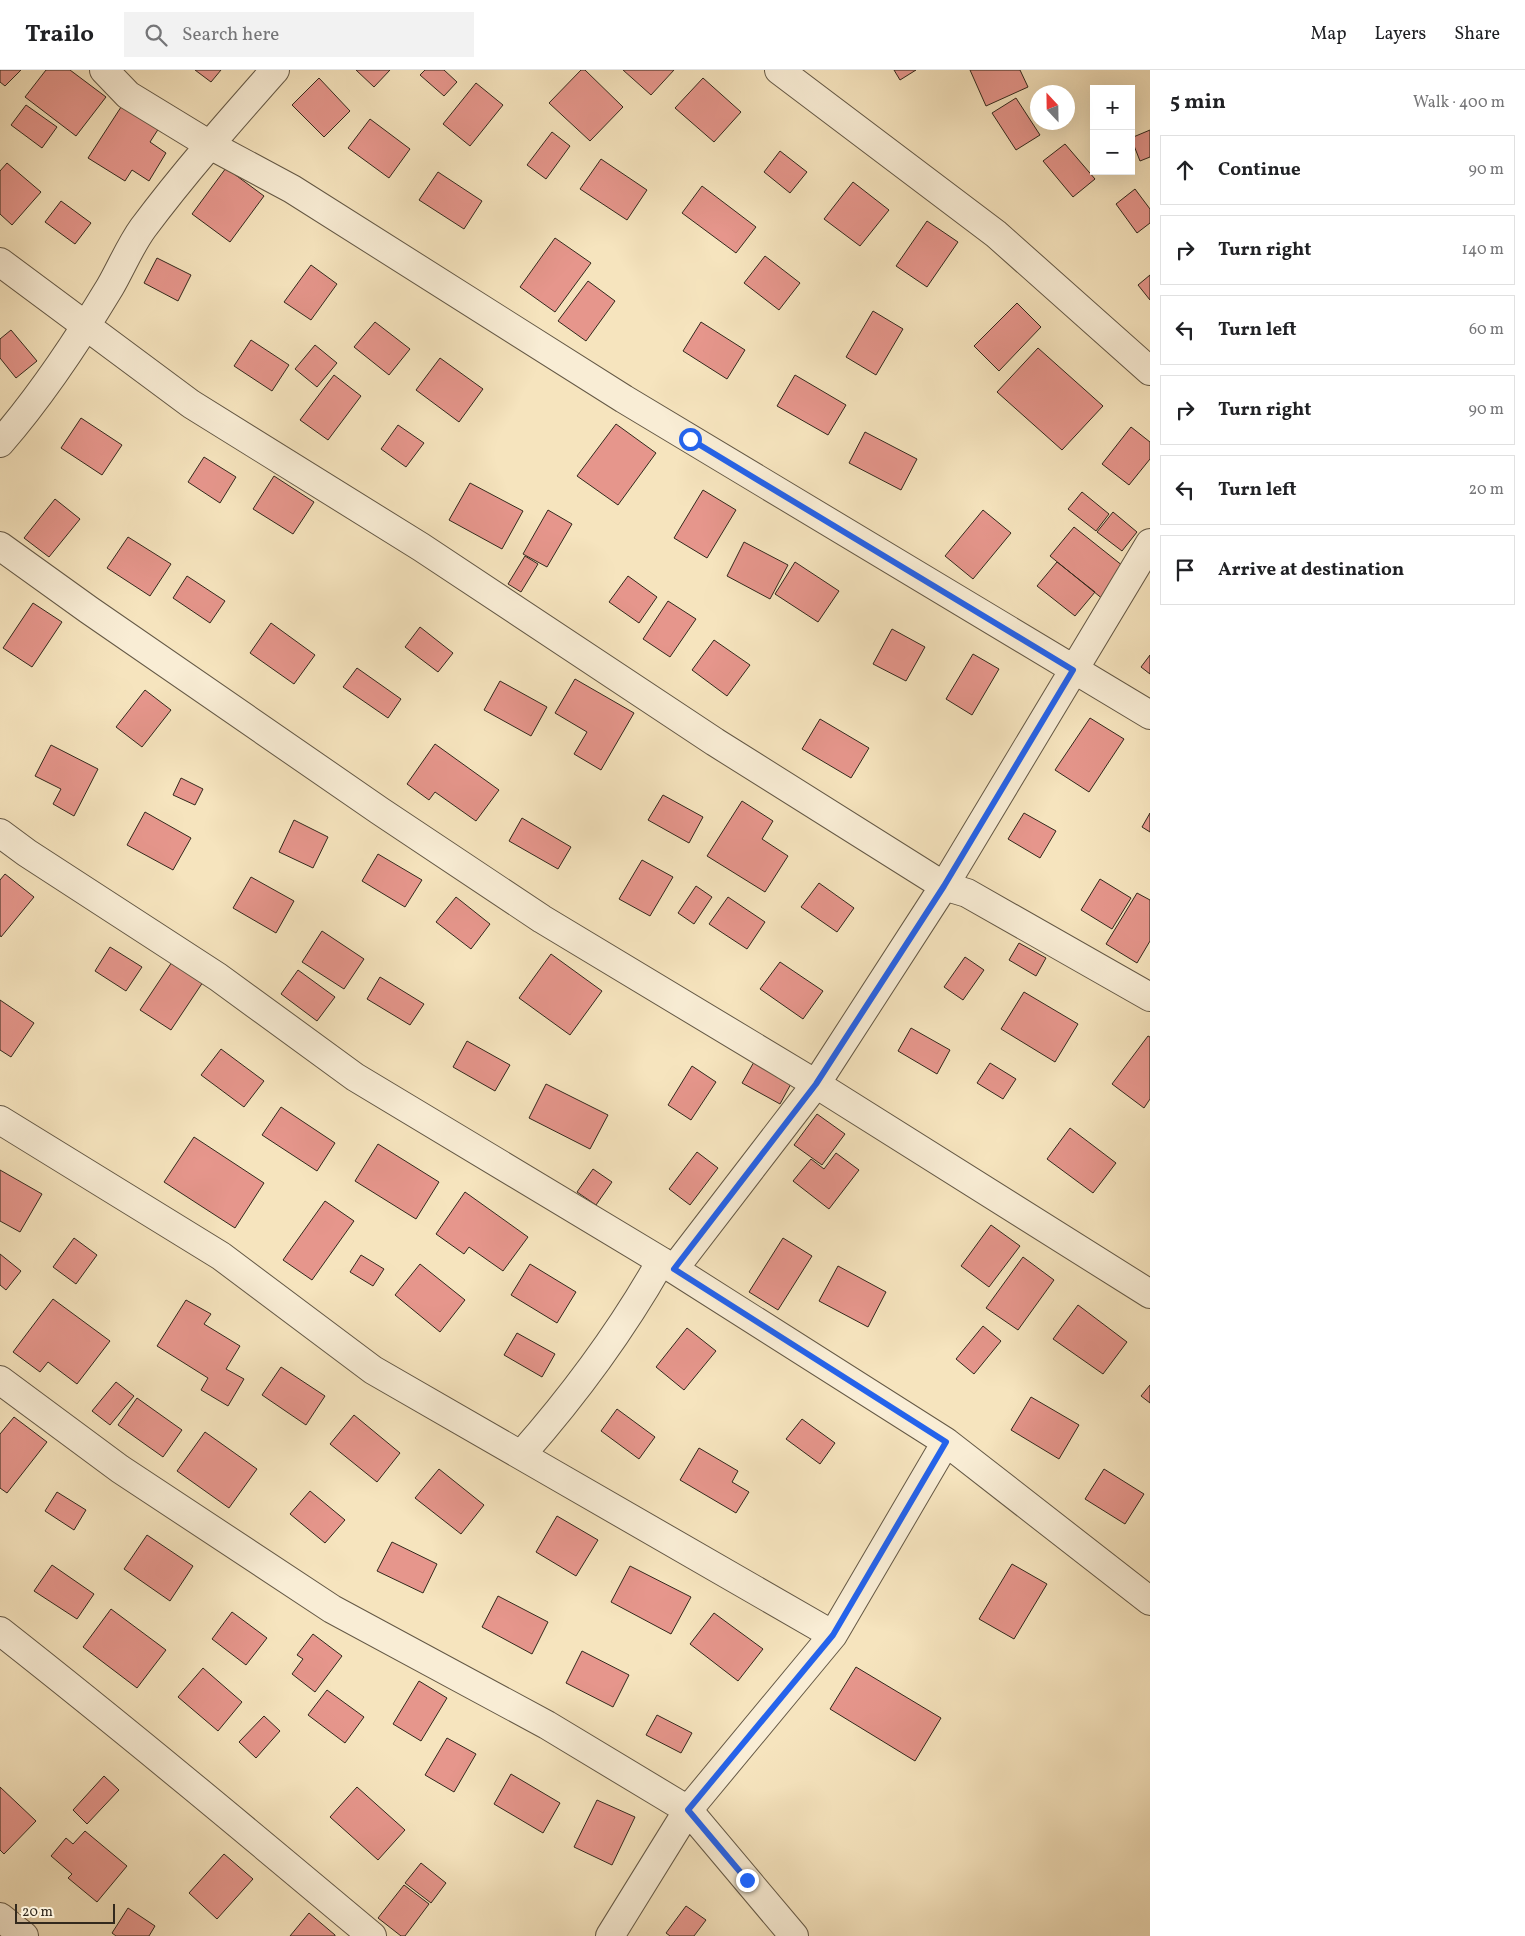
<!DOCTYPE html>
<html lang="en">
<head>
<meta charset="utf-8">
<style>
  body { margin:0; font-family:Vollkorn,serif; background:#f2f2f2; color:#202124 }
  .controls { position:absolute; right:15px; top:15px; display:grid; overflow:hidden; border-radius:0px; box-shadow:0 5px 20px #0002 }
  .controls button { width:45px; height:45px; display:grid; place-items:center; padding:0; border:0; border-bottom:1px solid #e0e0e0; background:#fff; color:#202124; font:25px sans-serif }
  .compass { position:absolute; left:1030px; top:15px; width:45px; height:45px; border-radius:50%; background:#fff; box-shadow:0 5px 20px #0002; rotate:338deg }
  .scale { position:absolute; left:15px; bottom:12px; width:100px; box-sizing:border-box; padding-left:5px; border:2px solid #33291d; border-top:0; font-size:14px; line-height:18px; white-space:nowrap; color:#33291d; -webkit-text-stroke:4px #f9edd5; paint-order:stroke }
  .stop { position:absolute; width:15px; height:15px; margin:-11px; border:4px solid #2563eb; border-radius:50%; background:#fff }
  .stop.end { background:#2563eb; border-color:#fff; box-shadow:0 1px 5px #0008 }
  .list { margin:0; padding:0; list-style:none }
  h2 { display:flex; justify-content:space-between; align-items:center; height:65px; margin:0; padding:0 20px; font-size:21px }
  h2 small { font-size:16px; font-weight:400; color:#757577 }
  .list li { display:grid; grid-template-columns:32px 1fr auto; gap:15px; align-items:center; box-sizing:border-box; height:70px; margin:0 10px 10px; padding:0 10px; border:1px solid #e0e0e0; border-radius:0px }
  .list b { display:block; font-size:19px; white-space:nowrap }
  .list em { font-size:16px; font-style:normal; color:#757577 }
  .icon { flex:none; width:28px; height:28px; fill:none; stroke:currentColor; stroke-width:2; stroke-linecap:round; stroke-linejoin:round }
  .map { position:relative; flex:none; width:1150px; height:1866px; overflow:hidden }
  header { display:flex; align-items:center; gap:30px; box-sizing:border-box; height:70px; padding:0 25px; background:#fff; border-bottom:1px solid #e0e0e0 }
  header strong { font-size:24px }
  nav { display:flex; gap:28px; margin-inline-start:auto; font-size:18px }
  .search { width:350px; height:45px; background:#f2f2f2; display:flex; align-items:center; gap:12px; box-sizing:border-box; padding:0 18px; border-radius:0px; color:#757577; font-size:19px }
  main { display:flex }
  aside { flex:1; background:#fff }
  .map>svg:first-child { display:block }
</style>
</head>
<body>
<header>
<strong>Trailo</strong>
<div class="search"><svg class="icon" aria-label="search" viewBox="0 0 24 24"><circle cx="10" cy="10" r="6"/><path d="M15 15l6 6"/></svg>Search here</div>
<nav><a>Map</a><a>Layers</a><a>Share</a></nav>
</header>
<main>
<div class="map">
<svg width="1150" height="1866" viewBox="0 0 1150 1866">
  <rect width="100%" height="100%" fill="#f6e4be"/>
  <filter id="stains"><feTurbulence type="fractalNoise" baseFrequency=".004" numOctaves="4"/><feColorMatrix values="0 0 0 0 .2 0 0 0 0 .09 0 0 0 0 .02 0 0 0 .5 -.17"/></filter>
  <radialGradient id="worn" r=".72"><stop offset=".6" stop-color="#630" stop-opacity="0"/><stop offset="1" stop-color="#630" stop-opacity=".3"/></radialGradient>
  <path fill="#e6968c" stroke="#33291d" d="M0 0H21L5 16 0 12Z
    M46 0H70L106 27 76 66 25 27Z
    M195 0H221L211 12Z
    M356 0H390L374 17Z
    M425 0H444L457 12 444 26 420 5Z
    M581 0H585L623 37 590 71 549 33Z
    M623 0H674L651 25Z
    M894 0H916L900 10Z
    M970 0H1020L1028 17 986 36Z
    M319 8 350 41 324 67 292 35Z
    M703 8 741 42 714 72 675 38Z
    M476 13 503 35 470 76 443 54Z
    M1016 28 1040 65 1016 80 992 43Z
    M123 34 159 58 150 72 166 83 149 111 132 100 125 111 88 88Z
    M26 35 57 57 42 78 11 55Z
    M370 49 410 79 389 108 348 78Z
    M1150 60V87L1140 91 1131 68Z
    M552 62 570 76 546 109 527 95Z
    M1065 74 1095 109 1073 127 1043 91Z
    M780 81 807 102 790 123 764 102Z
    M601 89 647 120 627 150 580 119Z
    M7 93 41 122 12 155 0 144V101Z
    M226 98 264 126 230 172 192 144Z
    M438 102 482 131 464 159 419 130Z
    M853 112 889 140 860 176 824 149Z
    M702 116 756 157 736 183 682 143Z
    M1135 119 1150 139V153L1137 163 1116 134Z
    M61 131 91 153 75 174 45 152Z
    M927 151 958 172 927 217 896 196Z
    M555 168 591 193 555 242 520 217Z
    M765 186 800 213 779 240 744 213Z
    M157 188 191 205 178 231 144 213Z
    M311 195 337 214 311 250 284 232Z
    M1150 205V230L1138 215Z
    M588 211 615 231 586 271 558 251Z
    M1017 233 1041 257 999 301 974 276Z
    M873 241 903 259 876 305 846 287Z
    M375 252 410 279 389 305 354 277Z
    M701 252 745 280 727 309 683 281Z
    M11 260 37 291 16 308 0 288V269Z
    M251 270 289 295 272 321 234 296Z
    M315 275 337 293 317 317 295 299Z
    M1038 278 1103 336 1062 380 997 322Z
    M440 288 483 319 459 352 416 320Z
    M334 305 361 326 328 370 300 350Z
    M795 305 846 335 828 365 777 336Z
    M81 348 122 375 102 405 61 378Z
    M616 354 656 383 618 435 577 406Z
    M398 355 424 373 406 397 381 379Z
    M1131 357 1150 372V389L1129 415 1102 394Z
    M865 362 917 389 901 420 849 393Z
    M204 387 236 407 220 433 188 412Z
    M274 406 314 432 293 464 253 439Z
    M470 413 523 441 502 479 449 450Z
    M703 420 736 440 707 488 674 468Z
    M1082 422 1109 444 1096 461 1068 439Z
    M55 429 80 449 49 487 24 468Z
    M548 440 572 454 547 497 523 484Z
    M983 440 1011 463 973 509 945 486Z
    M1113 442 1137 462 1122 481 1097 462Z
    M1074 457 1128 500 1104 530 1050 486Z
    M128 467 171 494 150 526 107 498Z
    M744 472 788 495 770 529 727 506Z
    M525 486 538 494 521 522 508 514Z
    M795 492 839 521 818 552 775 524Z
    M1057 492 1095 522 1075 546 1037 516Z
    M187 506 225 531 210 553 173 528Z
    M628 506 657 527 639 553 609 532Z
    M668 531 696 549 670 587 643 569Z
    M33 533 62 552 32 597 3 578Z
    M271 553 315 585 294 614 250 583Z
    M420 557 453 583 438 602 405 577Z
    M892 559 925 577 906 611 873 594Z
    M714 570 750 595 727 626 692 600Z
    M973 584 999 599 972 645 946 629Z
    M1150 585V604L1141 597Z
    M357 598 401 629 388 648 343 617Z
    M575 609 634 643 601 700 574 684 587 662 555 643Z
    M500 611 547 637 531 666 484 640Z
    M145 620 171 640 142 677 116 657Z
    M1090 648 1124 669 1089 722 1055 700Z
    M820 649 869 678 851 708 802 679Z
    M435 674 499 720 476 751 435 722 429 730 407 714Z
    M51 675 98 699 74 746 53 734 61 719 35 706Z
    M181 708 203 719 195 735 173 725Z
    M663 725 703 747 689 773 648 750Z
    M742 731 773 751 762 769 788 786 765 822 707 786Z
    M145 742 191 768 173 800 127 775Z
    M1024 743 1056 761 1040 788 1008 769Z
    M1150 743V762L1142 757Z
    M522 748 571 777 558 799 509 771Z
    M294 750 328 767 313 798 279 782Z
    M378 784 422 810 405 837 362 811Z
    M642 790 673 807 650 846 619 829Z
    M5 804 34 827 1 867 0 865V810Z
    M251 807 294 831 276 863 233 838Z
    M1100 809 1131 828 1112 859 1081 840Z
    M819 813 854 838 837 862 801 837Z
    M696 816 712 827 694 854 678 843Z
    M1137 823 1150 830V871L1137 893 1106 874Z
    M456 827 490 854 471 879 436 852Z
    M728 827 765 852 747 879 709 854Z
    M322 861 364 889 344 919 302 892Z
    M1019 873 1046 888 1036 906 1009 890Z
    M110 877 142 897 126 921 95 901Z
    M551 884 602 921 570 965 519 928Z
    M965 887 984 900 963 930 944 917Z
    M172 892 203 912 171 960 140 940Z
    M780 892 823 921 803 949 760 919Z
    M298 900 335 927 317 951 281 924Z
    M380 907 424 934 410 955 367 929Z
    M1024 922 1078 954 1055 992 1001 959Z
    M0 930 34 953 11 987 0 980Z
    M911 958 950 980 937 1004 898 981Z
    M1148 966 1150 967V1029L1144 1038 1112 1014Z
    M467 971 510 995 495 1021 453 997Z
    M221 979 264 1011 244 1037 201 1005Z
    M754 992 792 1012 780 1034 742 1013Z
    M990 993 1016 1009 1003 1029 977 1013Z
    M692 996 716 1012 691 1050 668 1035Z
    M546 1014 608 1045 590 1079 529 1048Z
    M281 1037 335 1073 317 1101 262 1065Z
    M817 1044 845 1064 822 1095 794 1075Z
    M1070 1058 1116 1093 1093 1123 1047 1089Z
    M194 1067 264 1113 235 1158 164 1112Z
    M378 1074 439 1112 416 1149 355 1111Z
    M697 1082 718 1098 690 1135 669 1119Z
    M836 1083 859 1100 829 1139 793 1111 811 1089 824 1099Z
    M593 1099 612 1112 596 1135 577 1122Z
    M0 1100 42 1124 20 1162 0 1151Z
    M465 1122 528 1167 503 1201 469 1177 464 1184 436 1164Z
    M325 1131 354 1151 312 1210 283 1190Z
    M991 1155 1020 1176 989 1217 961 1196Z
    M74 1168 97 1185 76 1214 53 1197Z
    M783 1168 812 1186 778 1240 749 1222Z
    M0 1184 21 1201 6 1220 0 1215Z
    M361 1185 384 1199 373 1216 350 1202Z
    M1023 1187 1054 1210 1018 1260 986 1238Z
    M420 1194 465 1230 440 1262 395 1225Z
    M530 1194 576 1222 557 1253 511 1225Z
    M838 1196 886 1222 868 1257 819 1231Z
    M53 1229 110 1271 77 1314 48 1292 40 1302 13 1282Z
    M186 1230 211 1244 204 1254 240 1276 226 1299 244 1309 228 1336 201 1320 208 1308 157 1276Z
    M1078 1235 1127 1272 1103 1304 1053 1269Z
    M983 1256 1001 1271 974 1304 956 1289Z
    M687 1258 716 1281 684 1320 656 1297Z
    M517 1263 555 1284 542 1307 504 1285Z
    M281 1297 325 1326 306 1355 262 1325Z
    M116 1312 134 1326 110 1355 92 1341Z
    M1150 1315V1333L1141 1326Z
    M1031 1327 1079 1355 1059 1389 1011 1360Z
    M137 1328 182 1360 163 1387 118 1355Z
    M617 1339 655 1367 639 1389 601 1361Z
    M354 1345 400 1383 377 1412 330 1374Z
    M14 1347 47 1372 7 1423 0 1418V1364Z
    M802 1349 835 1373 820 1394 786 1369Z
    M205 1362 257 1399 229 1438 177 1401Z
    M699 1378 738 1401 732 1412 749 1422 736 1443 680 1410Z
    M439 1399 484 1435 461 1464 415 1428Z
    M1104 1399 1144 1424 1125 1454 1085 1429Z
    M310 1421 345 1450 325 1473 290 1444Z
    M57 1422 86 1440 74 1460 45 1441Z
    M557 1446 598 1470 576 1506 536 1482Z
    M147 1465 193 1496 170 1531 124 1499Z
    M392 1472 437 1494 423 1523 377 1501Z
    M1012 1494 1047 1514 1014 1569 979 1549Z
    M52 1495 94 1524 77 1549 34 1521Z
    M630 1496 691 1527 671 1564 611 1532Z
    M498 1526 548 1552 532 1584 482 1557Z
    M111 1539 166 1580 137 1618 83 1577Z
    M232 1542 267 1568 246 1595 212 1569Z
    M714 1543 763 1579 738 1611 690 1574Z
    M313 1564 342 1586 315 1622 292 1604 303 1589 297 1585Z
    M582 1581 629 1605 613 1637 566 1613Z
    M856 1597 941 1648 915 1691 830 1639Z
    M203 1598 242 1632 218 1661 178 1627Z
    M419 1611 447 1628 421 1671 393 1654Z
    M327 1620 364 1647 345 1673 308 1645Z
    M657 1645 692 1663 681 1683 646 1665Z
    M264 1646 280 1661 256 1688 239 1672Z
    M447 1668 476 1684 454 1722 425 1705Z
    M511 1704 560 1733 543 1763 494 1734Z
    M104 1706 119 1720 87 1754 73 1740Z
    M0 1717 36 1751 4 1784 0 1780Z
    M357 1717 405 1760 378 1790 330 1747Z
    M597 1730 635 1747 612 1795 574 1777Z
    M85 1761 127 1796 97 1832 68 1808 72 1804 51 1786 66 1768 73 1774Z
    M224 1784 253 1809 217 1849 189 1823Z
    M421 1793 446 1813 431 1833 405 1813Z
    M404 1815 429 1834 405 1866H401L378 1848Z
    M686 1836 706 1850 694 1866H670L666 1863Z
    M128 1838 155 1856 149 1866H116L112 1863Z
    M309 1843 335 1865V1866H290Z"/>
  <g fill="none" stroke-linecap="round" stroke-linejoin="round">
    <defs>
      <path id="street" d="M104 0 128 25 210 75 292 119 624 329 1150 645
        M779 0 996 164 1150 301
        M0 192 191 334 421 477 715 672 944 816 967 823 1150 927
        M0 373C41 326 78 270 110 217 121 198 130 176 143 158 184 103 230 51 275 0
        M0 476 89 540 380 741 542 849 816 1014 1150 1224
        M0 763 27 783 218 907 355 1007 661 1191 946 1372 1150 1531
        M0 1050 221 1186 373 1300 833 1565
        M674 1199 816 1014 944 816 1150 473
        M0 1310 120 1399 332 1539 547 1655 688 1740 794 1866
        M522 1384C574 1325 622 1260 661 1191
        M0 1561C126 1660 249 1763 372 1866
        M0 1847 24 1866
        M610 1866 688 1740 833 1565 946 1372"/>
    </defs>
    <use href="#street" stroke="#645845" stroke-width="30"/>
    <use href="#street" stroke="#f9edd5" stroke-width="28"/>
  </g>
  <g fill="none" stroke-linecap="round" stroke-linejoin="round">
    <path stroke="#2563eb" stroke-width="6" d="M690 369 1073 600 944 816 816 1014 674 1199 946 1372 833 1565 688 1740 747 1810"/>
  </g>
  <rect width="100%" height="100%" filter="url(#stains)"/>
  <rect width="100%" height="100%" fill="url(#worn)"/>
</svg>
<div class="controls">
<button>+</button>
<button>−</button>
</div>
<svg class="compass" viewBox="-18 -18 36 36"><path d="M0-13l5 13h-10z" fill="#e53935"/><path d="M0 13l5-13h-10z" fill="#757577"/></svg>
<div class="scale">20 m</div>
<div class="stop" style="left:690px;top:369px"></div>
<div class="stop end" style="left:747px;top:1810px"></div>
</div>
<aside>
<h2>5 min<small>Walk · 400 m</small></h2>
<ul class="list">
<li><svg class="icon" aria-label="ahead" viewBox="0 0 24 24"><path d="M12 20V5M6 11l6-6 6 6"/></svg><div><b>Continue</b></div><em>90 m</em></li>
<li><svg class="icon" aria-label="right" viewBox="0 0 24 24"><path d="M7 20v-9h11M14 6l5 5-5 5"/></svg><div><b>Turn right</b></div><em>140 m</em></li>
<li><svg class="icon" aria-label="left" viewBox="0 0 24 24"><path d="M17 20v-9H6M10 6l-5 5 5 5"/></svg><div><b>Turn left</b></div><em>60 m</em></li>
<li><svg class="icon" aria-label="right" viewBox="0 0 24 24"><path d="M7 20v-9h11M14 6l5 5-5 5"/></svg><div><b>Turn right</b></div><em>90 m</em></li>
<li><svg class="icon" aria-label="left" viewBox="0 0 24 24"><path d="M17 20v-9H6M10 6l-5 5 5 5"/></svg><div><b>Turn left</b></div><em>20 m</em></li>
<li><svg class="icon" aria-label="arrive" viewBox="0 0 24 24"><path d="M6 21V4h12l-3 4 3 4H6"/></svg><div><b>Arrive at destination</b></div></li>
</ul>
</aside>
</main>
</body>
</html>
